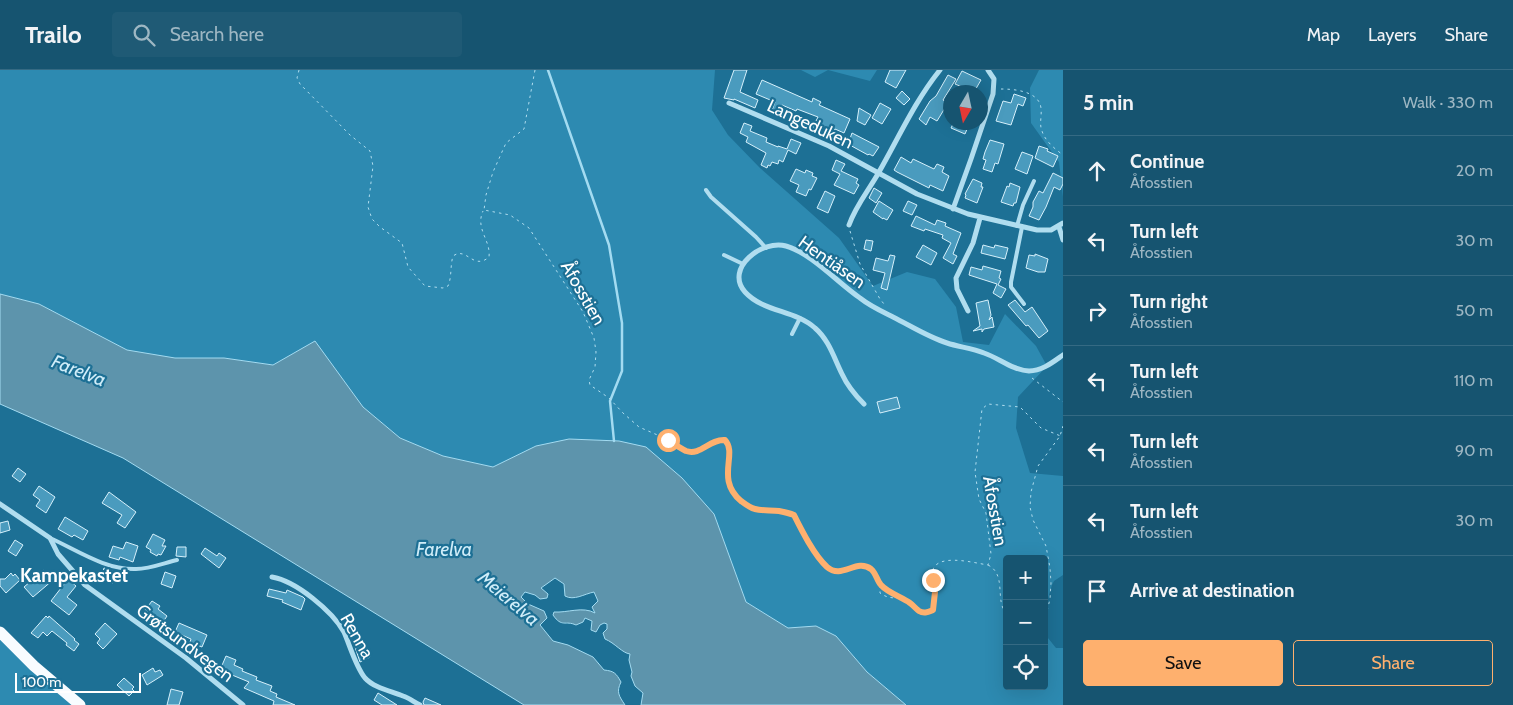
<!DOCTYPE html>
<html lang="en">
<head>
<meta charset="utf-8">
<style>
  body { margin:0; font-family:Cabin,sans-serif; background:#1f5a75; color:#f1f3f6 }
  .controls { position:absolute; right:15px; bottom:15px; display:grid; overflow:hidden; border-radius:5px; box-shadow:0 5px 20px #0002 }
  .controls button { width:45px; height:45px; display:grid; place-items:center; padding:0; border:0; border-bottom:1px solid #356a83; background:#165470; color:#f1f3f6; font:25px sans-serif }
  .compass { position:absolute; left:943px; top:15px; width:45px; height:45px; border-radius:50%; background:#165470; box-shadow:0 5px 20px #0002; rotate:189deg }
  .scale { position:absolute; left:15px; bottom:12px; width:126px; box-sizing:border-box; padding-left:5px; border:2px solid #fff; border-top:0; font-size:14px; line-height:18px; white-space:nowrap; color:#fff; -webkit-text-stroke:4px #1d7095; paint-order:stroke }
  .stop { position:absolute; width:15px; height:15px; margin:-11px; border:4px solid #feb06e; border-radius:50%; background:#fff }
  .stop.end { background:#feb06e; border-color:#fff; box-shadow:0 1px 5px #0008 }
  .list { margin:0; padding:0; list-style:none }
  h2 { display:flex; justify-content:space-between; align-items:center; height:65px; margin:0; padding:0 20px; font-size:21px }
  h2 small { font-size:16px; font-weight:400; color:#9eb7c3 }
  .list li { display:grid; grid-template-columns:32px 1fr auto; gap:15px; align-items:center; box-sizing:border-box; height:70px; padding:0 20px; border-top:1px solid #356a83 }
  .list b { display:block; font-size:19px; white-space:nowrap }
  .list p { margin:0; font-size:16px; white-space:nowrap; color:#9eb7c3 }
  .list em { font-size:16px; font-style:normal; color:#9eb7c3 }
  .actions { display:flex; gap:10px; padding:15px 20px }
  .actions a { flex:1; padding:11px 0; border:1px solid #feb06e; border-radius:5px; text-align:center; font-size:18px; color:#feb06e }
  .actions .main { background:#feb06e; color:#111 }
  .icon { flex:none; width:28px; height:28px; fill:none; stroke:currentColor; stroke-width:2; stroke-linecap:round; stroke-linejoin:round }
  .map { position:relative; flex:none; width:1063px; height:635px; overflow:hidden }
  header { display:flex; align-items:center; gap:30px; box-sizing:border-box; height:70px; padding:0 25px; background:#165470; border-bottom:1px solid #356a83 }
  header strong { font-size:24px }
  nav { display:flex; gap:28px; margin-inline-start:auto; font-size:18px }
  .search { width:350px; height:45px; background:#1f5a75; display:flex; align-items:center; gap:12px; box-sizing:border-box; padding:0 18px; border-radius:5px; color:#9eb7c3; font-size:19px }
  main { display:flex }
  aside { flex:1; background:#165470 }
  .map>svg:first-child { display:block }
</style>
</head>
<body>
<header>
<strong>Trailo</strong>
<div class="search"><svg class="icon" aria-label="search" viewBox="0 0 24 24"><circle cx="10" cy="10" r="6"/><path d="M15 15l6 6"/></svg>Search here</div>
<nav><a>Map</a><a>Layers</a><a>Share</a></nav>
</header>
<main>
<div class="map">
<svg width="1063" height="635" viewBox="0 0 1063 635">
  <rect width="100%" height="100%" fill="#1d7095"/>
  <path fill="#2d8ab1" d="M0 0H715L712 40 728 65 760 98 839 168 873 216 907 202 935 209 956 237 963 272 989 275 1005 244 1036 276 1047 296 1018 327 1016 358 1030 403 1063 406V505L1054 511 1052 515 1044 542V489H1007V616H1044V563L1056 578H1063V635H906L867 602 836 566 816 556 788 558 746 532 714 444 619 371 536 376 493 397 443 386 400 368 363 337 315 272 273 295 224 288H175L127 280 39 234 0 224Z
    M801 0H828L815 7Z
    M828 0H877L870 11Z
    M1039 0H1063V127L1059 92 1031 53 1030 18Z
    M0 569 73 635H0Z"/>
  <path fill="#5d94ac" stroke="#a3dbf1" d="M0 224 39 234 127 280 175 288H224L273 295 315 271 363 337 400 368 443 386 493 397 536 376 569 369 619 371 646 377 682 408 714 444 746 532 788 558 816 556 836 566 867 602 906 635H641L643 623 635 616 631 606 632 602 629 590 630 584C622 583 615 573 605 569L603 563 607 559V554L604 553 600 555 596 562 591 560 592 551 585 548 583 552 576 555C565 550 562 558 553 545L554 542C567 543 583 536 595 543L592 537 598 531 594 522C584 524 574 531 565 526L564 514 555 508 541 518 548 524 547 528 540 529 535 525 525 522 521 527 528 534 544 541 547 548 540 555 553 571 568 575 593 587 604 600C614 601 616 603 621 612 616 622 619 626 625 635H524L123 388 0 334Z"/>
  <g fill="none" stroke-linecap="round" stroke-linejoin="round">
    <path stroke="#a3dbf1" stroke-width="2.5" d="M548 0 609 175 622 253V301L610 331 614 371"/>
  </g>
  <path fill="#4a9bbe" stroke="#d6f0fb" d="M734 0H747L740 22 758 30 755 38 734 29V30L724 28Z
    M890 0H906L896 18 885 12Z
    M962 1 981 10 974 22 955 14Z
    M948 5 956 9 943 30 948 33 937 51 930 47 926 55 919 49 930 31 936 26Z
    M762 10 812 32 813 28 821 32 819 35 850 49 844 63 835 59 830 70 811 61 818 47 797 39 796 41 782 35 778 46 771 43 775 32 756 24Z
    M902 21 910 29 904 35 896 28Z
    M1014 24 1026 28 1023 36 1018 34 1011 55 996 51 1003 31 1011 33Z
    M880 33 891 39 882 54 872 48Z
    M859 38 871 45 865 55 857 51Z
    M954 52H970L965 64 951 58Z
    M744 53 752 56 750 61 767 68 766 72 778 77V76L787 79 791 69 801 73 796 84 788 80 783 92 779 90 778 94 772 92 770 96 768 95 767 98 761 95 766 83 746 72 748 67 740 63Z
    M852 63 879 77 873 86 869 84 868 85 848 74Z
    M990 70 1004 74 998 94 995 93 992 102 983 99 986 90 983 89 985 82Z
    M1039 76 1048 79 1047 81 1058 86 1053 97 1035 88Z
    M1022 82 1033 86 1027 104 1015 99Z
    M901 87 911 93 913 89 934 99 937 94 944 97 942 102 949 106 943 121 930 115 929 118 897 102 894 100Z
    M836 90 845 94 841 101 858 109 856 113 859 115 854 124 834 115 840 104 832 100Z
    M796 99 805 103 806 100 813 103 812 106 817 108 811 120 809 119 806 126 796 122 799 115 790 111Z
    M1053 103 1063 108V114L1060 120 1054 117 1046 137 1039 150 1029 146 1033 137V132L1039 121 1043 123Z
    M973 109 982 113 981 117H983L977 133 965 128 966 125 965 124Z
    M1010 113 1020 117 1016 133H1014L1013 136 1001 132 1007 116 1009 117Z
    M874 118 882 123 876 133 869 128Z
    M825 121 835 126 828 143 817 138Z
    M879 131 893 140 887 150 883 148V149L873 142Z
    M908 131 917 135 912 145 903 141Z
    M916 146 935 155 937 150 946 153 945 156 961 163 953 184 957 186 953 194 943 188 951 173 942 168 943 165 925 159 924 161 911 156Z
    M866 170 873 171 871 181 864 179Z
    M923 175 937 183 931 195 916 187Z
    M983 175 994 178 995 175 1008 178 1005 189 981 183Z
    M1035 184 1048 189 1045 202H1038L1026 198 1029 185 1035 186Z
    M890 185 895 186 887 220 881 218 885 203 873 200 876 188 888 191Z
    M983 196 1001 201 999 208 1001 209 998 215 1006 219 1001 228 993 223 997 214 969 205 971 197 982 200Z
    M988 230 991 245 989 250 992 247 994 257 984 259 982 262V259L973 261 980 256 976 233Z
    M1015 230 1025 242 1032 237 1048 261 1039 268 1028 255 1026 256 1008 235Z
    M897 327 900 338 880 343 877 332Z
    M18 398 26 404 20 412 12 406Z
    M39 416 55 427 46 443 36 436 40 430 33 425Z
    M109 422 136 442 125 458 117 453 122 445 102 433Z
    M65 447 88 461 83 470 74 465 72 467 58 459Z
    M8 451 10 460 0 463V453Z
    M153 464 165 470 162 476H166L161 485 158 484 157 486 150 482 151 480 146 477Z
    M15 470 23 475 16 486 8 481Z
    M126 472 138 476 133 492 120 487 119 490 109 487 113 476 123 479Z
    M177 477H186V487L176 486Z
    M205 478 217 486 219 483 226 488 219 498 201 484Z
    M104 498 117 503 113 513 101 508Z
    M44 500 53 510 33 527 24 517Z
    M165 502 176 506 172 518 161 514Z
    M11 503 13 506 15 504 20 510 6 523 0 516V509H5Z
    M68 509 76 516 67 527 77 535 69 545 51 531Z
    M269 519 286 523 287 520 303 527 305 529 301 540 282 532 283 530 267 526Z
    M152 531 160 536 158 539 167 546 161 555 153 550 154 547 145 540Z
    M46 546 48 548 49 546 75 569 74 570 79 574 74 581 66 575 67 573 52 561 47 566 43 562 38 568 31 563Z
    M105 553 117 564 103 579 97 573 100 569 95 564Z
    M179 553 207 565 202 577 190 572 191 569 175 562Z
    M361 574 365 582 367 580 370 587 360 592 355 577Z
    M226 586 236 590 234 595 243 599 242 601 257 607 256 610 272 616 270 621 277 624 276 627 295 635H273L274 631 244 618 249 612 220 600Z
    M153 598 155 602 160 600 163 605 147 615 142 605Z
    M124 608 134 617 132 619 134 621 129 626 117 615Z
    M171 619 183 622 179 635H167Z
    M378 623 397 635H382L374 630Z
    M425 628 441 635H424L423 632Z"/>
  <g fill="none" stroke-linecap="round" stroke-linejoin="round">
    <path stroke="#b0ddef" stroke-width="1" stroke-dasharray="2.5 4" stroke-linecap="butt" d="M299 0 297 8 300 14 350 65 370 81 373 96 368 137 372 149 380 157 402 173 408 197 425 216 443 218 448 216C452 207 450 196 453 186 467 176 473 201 489 187 491 170 475 159 483 141
      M535 0 524 59 506 73 493 102 486 125 484 140 510 145 529 158 583 242 594 268 596 282 595 297 589 310 590 315 609 328 623 343 639 357 669 370 686 381H699L713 371 725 370C739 384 715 409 741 431 745 434 750 438 755 439 762 441 771 440 779 441 784 441 789 443 794 445 802 461 814 484 827 497 842 510 856 488 871 499 877 503 877 510 881 515 886 522 902 528 910 533 913 535 916 539 919 541 924 544 928 542 933 540 936 527 932 517 932 505 932 481 974 493 988 495L991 484 986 443 979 429 975 402 982 339 988 334 1020 337 1041 358 1063 367
      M1001 19C1014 19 1039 21 1041 38 1042 46 1039 54 1042 61 1045 71 1055 79 1063 85
      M850 161 860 194 880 229 884 234
      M1032 308 1063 332
      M988 495C1002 502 999 518 1001 531 1002 537 1005 544 1007 550
      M880 515V523C887 528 892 528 900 528
      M1044 553 1050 529 1051 513 1050 498 1046 476 1033 450 1030 437 1031 422 1038 396 1060 366 1063 356"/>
    <path stroke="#b0ddef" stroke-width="4" d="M706 120 711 127 756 167 766 178
      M1017 156 1023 135 1034 111
      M1022 157 1011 212V217L1024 234
      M724 185 743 194
      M792 264 800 248
      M50 468C77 480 105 500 136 499 150 499 164 493 177 490"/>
    <path stroke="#b0ddef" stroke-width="5" d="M729 33 829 76 917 124 968 144 1037 160H1051L1063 153
      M953 139 971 89 993 24 994 9 988 0
      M849 155C856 135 869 120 879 102 899 67 915 31 940 0
      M1059 157 1063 170
      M968 241 957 219 956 208 973 173 980 148
      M864 334C855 325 847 315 842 304 834 288 829 270 815 258 795 240 763 242 745 222 724 198 763 169 786 176 811 183 838 213 860 228 870 236 881 241 893 247 911 256 928 267 947 273 959 277 972 278 984 283 999 288 1012 300 1029 301 1042 301 1053 292 1063 285
      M0 434 50 468 58 484 85 515 186 588 243 635
      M272 507C296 511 332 541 344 562 350 576 356 597 365 608 374 618 391 621 403 626 409 628 414 632 420 635"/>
    <path stroke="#f8fcff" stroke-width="11" d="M0 562 34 596 80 635"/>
  </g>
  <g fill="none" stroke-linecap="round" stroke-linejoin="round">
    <path stroke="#feb06e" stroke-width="6" d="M668 370C674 374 680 378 686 381 701 386 709 369 725 370 738 384 715 409 741 431 745 434 750 438 755 439 762 441 771 440 779 441 784 442 789 443 794 445 802 461 814 485 827 497 842 510 856 488 871 499 876 503 877 511 881 515 888 523 902 527 910 533 913 535 916 539 919 541 924 544 928 542 933 540L935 522 933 510"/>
  </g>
  <g text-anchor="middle" stroke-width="4.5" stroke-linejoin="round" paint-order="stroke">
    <g font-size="18" fill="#fff" stroke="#1d7095">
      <text transform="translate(810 54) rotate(25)" y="6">Langeduken</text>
      <text transform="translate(832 192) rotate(35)" y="6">Hentiåsen</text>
      <text transform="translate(583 223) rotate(60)" y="6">Åfosstien</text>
      <text transform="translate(995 441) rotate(80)" y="6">Åfosstien</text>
      <text transform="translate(357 566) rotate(60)" y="6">Renna</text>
      <text transform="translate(185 573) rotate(37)" y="6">Grøtsundvegen</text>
    </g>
    <g font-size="19" font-style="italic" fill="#d0edf9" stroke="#1d7095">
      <text transform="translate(79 300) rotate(21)" y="7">Farelva</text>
      <text x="444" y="486">Farelva</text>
      <text transform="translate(509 528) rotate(40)" y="7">Meierelva</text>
    </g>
    <g font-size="19" font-weight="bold" fill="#fff" stroke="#1d7095">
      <text x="74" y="512">Kampekastet</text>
    </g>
  </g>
</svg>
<div class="controls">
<button>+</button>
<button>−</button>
<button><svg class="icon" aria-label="locate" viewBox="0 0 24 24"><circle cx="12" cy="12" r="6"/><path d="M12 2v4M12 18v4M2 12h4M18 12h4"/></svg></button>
</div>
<svg class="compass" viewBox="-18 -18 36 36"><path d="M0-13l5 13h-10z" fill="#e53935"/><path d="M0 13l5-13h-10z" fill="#9eb7c3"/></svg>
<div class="scale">100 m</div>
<div class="stop" style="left:668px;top:370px"></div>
<div class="stop end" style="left:933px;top:510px"></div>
</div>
<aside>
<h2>5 min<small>Walk · 330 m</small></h2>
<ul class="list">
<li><svg class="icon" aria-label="ahead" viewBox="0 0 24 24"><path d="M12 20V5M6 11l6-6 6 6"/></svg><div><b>Continue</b><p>Åfosstien</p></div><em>20 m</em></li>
<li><svg class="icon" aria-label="left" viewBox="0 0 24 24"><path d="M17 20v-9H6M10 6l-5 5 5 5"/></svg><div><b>Turn left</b><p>Åfosstien</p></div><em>30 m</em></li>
<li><svg class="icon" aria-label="right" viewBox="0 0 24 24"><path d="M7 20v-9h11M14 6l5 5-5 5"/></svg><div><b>Turn right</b><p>Åfosstien</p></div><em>50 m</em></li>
<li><svg class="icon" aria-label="left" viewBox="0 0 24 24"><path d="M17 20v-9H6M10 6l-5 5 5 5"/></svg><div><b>Turn left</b><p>Åfosstien</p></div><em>110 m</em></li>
<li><svg class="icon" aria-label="left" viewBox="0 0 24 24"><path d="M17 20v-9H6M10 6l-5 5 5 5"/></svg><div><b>Turn left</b><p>Åfosstien</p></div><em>90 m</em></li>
<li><svg class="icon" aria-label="left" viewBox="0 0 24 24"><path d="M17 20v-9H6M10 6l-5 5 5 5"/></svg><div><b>Turn left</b><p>Åfosstien</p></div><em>30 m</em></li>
<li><svg class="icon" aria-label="arrive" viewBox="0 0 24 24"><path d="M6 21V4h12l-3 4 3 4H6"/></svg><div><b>Arrive at destination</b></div></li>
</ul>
<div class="actions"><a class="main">Save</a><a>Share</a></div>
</aside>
</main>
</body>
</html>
